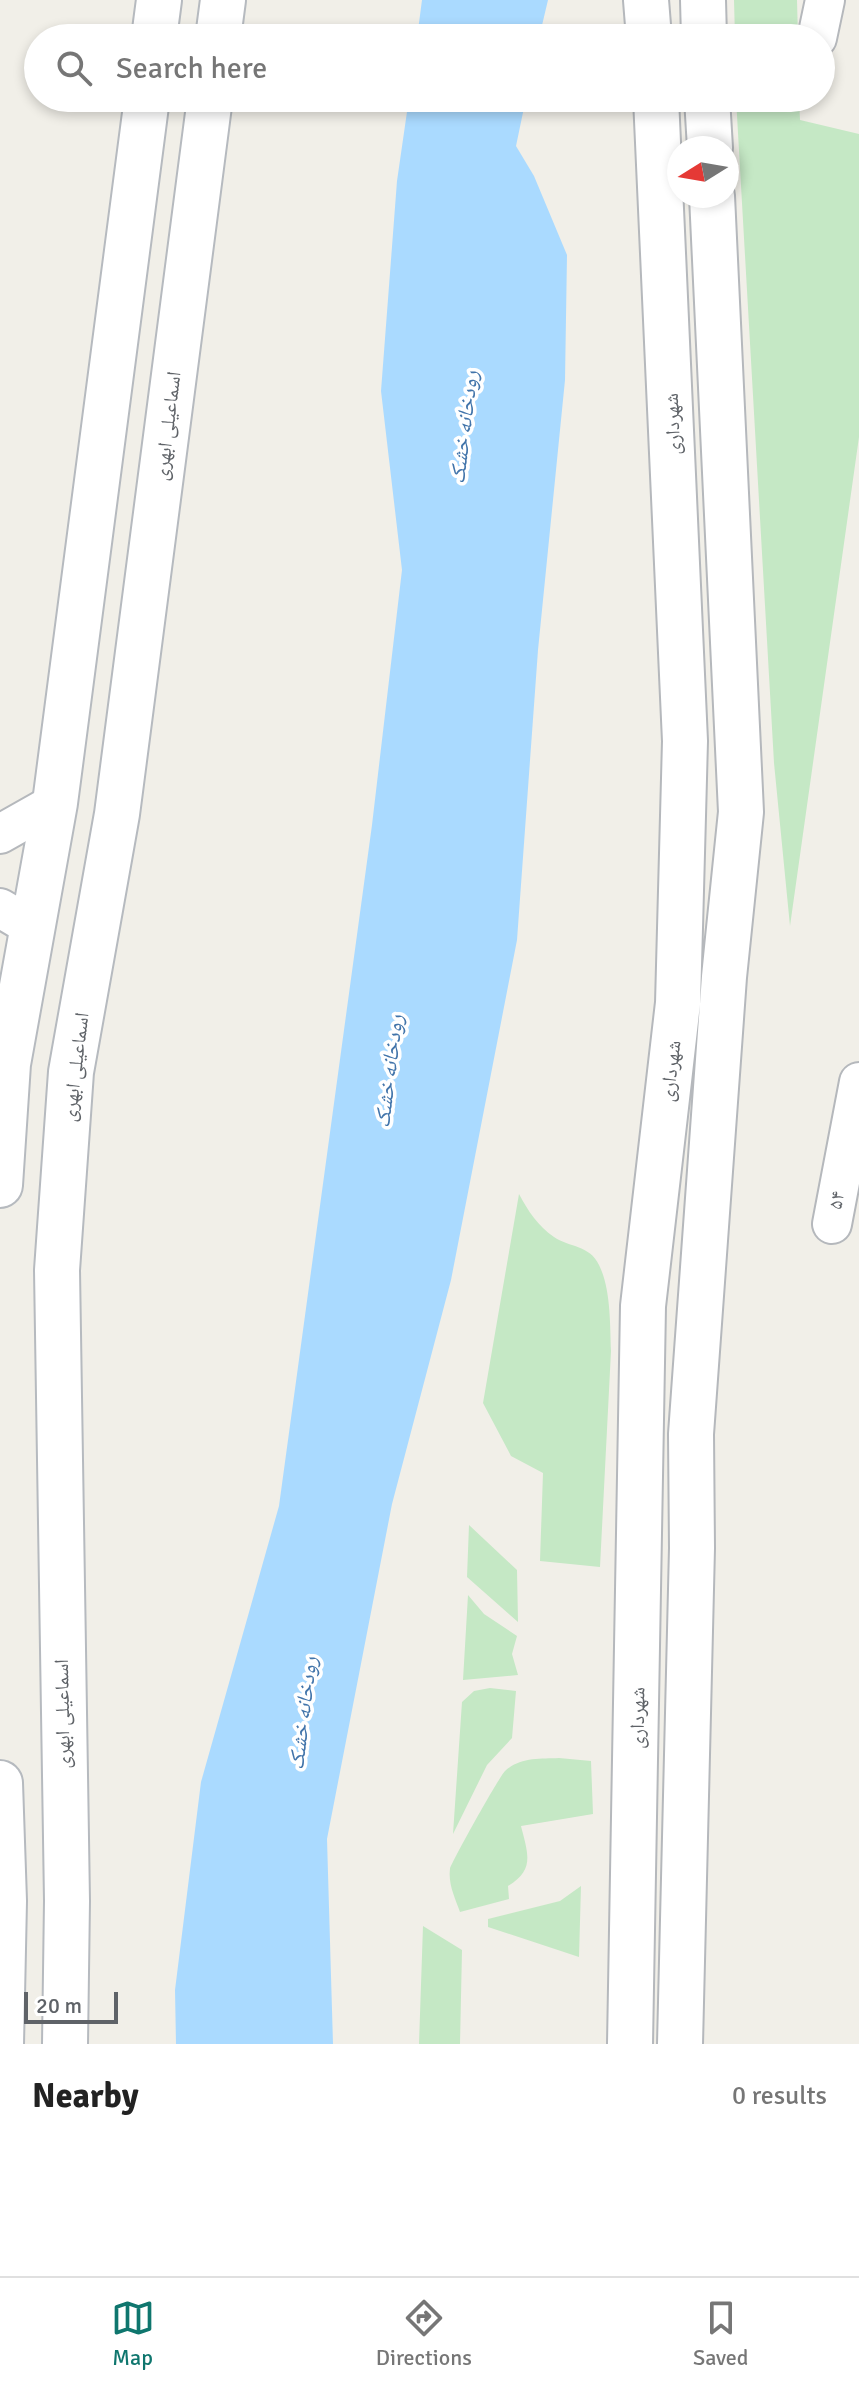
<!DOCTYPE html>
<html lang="en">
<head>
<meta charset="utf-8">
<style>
  body { margin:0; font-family:Signika,"Noto Naskh Arabic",sans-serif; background:#f2f2f2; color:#222 }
  .compass { position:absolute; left:667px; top:136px; width:72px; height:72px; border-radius:50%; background:#fff; box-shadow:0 4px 12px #0003; rotate:259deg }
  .scale { position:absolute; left:24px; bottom:20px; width:94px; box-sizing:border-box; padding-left:8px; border:4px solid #5f6368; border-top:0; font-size:22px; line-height:28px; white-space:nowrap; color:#5f6368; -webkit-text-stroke:6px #fff; paint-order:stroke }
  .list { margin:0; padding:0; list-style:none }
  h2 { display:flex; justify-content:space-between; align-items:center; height:104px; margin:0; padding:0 32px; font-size:34px }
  h2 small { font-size:26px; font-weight:400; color:#767676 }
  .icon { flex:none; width:44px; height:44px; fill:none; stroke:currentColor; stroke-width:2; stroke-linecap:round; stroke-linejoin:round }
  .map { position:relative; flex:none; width:859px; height:2044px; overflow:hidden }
  .search { position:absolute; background:#fff; box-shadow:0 4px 12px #0003; left:24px; right:24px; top:24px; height:88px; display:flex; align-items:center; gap:20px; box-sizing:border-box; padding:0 28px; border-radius:44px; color:#767676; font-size:30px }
  .sheet { height:232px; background:#fff }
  nav { display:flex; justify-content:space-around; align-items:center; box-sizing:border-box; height:112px; border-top:2px solid #e0e0e0; background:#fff; font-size:22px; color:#767676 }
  nav a { display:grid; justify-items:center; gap:4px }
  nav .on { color:#0f766e }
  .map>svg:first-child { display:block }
</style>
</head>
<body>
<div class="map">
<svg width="859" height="2044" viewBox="0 0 859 2044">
  <rect width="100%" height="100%" fill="#f1efe8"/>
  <path fill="#c5e8c5" d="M734 0H797L798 38H735Z
    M736 98H799L800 120 859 134V437L790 926 774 763Z
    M519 1194C528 1211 538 1226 554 1237 568 1247 590 1245 599 1265 611 1289 610 1325 611 1351L600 1567 540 1561 543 1473 511 1456 483 1403Z
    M469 1525 517 1570 518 1622 467 1577Z
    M468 1595 484 1614 517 1636 512 1654 518 1675 463 1680Z
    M490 1688 516 1691 512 1738 487 1765 453 1834 462 1702 474 1691Z
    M559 1758 591 1761 593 1814 521 1826C528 1854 535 1870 508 1886L509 1899 460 1912C455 1898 448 1884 450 1869 451 1863 499 1777 505 1771 520 1757 540 1759 559 1758Z
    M581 1886 579 1957 488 1927V1919L560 1901Z
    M423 1926 462 1950 460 2044H419Z"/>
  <path fill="#aadaff" d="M422 0H548L539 38H417Z
    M409 98H526L516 146 534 176 567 255 565 380 538 650 517 940 451 1280 392 1504 327 1839 333 2044H176L175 1990 201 1782 279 1506 372 825 402 570 381 391 397 181Z"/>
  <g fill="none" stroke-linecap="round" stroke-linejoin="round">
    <defs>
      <path id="minor" d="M817 38 825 0
        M0 834 55 803
        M0 908 32 927
        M832 1224 859 1082"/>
      <path id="tertiary" d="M646 0 649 38
        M703 0 704 38
        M707 98 710 148
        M630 2044 643 1306 678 1003 685 741 656 98
        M680 2044 692 1548 691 1434 724 977 741 812 712 196"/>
      <path id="secondary" d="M154 38 159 0
        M218 38 223 0
        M0 1185 8 1064 55 803 147 98
        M0 1783 4 1901 1 2044
        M65 2044 67 1901 57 1270 71 1072 117 814 210 98"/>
    </defs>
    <use href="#minor" stroke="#b5b8bc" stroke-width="42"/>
    <use href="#tertiary" stroke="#b5b8bc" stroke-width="48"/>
    <use href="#secondary" stroke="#b6babf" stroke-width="48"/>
    <use href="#minor" stroke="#fff" stroke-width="38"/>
    <use href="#tertiary" stroke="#fff" stroke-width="44"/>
    <use href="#secondary" stroke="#fff" stroke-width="44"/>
  </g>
  <g text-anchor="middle" stroke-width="7" stroke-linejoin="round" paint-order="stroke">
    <g font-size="20" fill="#5f6368" stroke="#fff">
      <text transform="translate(672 424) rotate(-92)" y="7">شهرداری</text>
      <text transform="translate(167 426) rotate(-83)" y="7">اسماعیلی ابهری</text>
      <text transform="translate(75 1067) rotate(-83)" y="7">اسماعیلی ابهری</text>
      <text transform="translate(670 1071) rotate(-83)" y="7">شهرداری</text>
      <text transform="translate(836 1200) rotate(-79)" y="7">۵۴</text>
      <text transform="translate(62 1714) rotate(-91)" y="7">اسماعیلی ابهری</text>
      <text transform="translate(637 1718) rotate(-89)" y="7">شهرداری</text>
    </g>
    <g font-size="22" font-style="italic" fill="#4174aa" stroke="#fff">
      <text transform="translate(463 427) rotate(-83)" y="8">رودخانه خشک</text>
      <text transform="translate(388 1071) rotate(-83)" y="8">رودخانه خشک</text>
      <text transform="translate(302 1713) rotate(-83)" y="8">رودخانه خشک</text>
    </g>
  </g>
</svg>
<svg class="compass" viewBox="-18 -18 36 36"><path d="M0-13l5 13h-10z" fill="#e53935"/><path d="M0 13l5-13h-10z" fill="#767676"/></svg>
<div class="scale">20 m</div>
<div class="search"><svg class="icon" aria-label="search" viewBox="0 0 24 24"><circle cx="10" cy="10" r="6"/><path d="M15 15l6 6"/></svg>Search here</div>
</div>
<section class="sheet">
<h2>Nearby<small>0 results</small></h2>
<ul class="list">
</ul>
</section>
<nav>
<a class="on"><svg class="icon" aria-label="map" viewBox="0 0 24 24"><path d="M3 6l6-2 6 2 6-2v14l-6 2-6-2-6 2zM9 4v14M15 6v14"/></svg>Map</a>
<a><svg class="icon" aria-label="directions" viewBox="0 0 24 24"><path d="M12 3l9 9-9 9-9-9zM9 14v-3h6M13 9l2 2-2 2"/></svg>Directions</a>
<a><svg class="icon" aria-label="saved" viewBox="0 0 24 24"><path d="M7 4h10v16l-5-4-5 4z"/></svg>Saved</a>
</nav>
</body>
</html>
